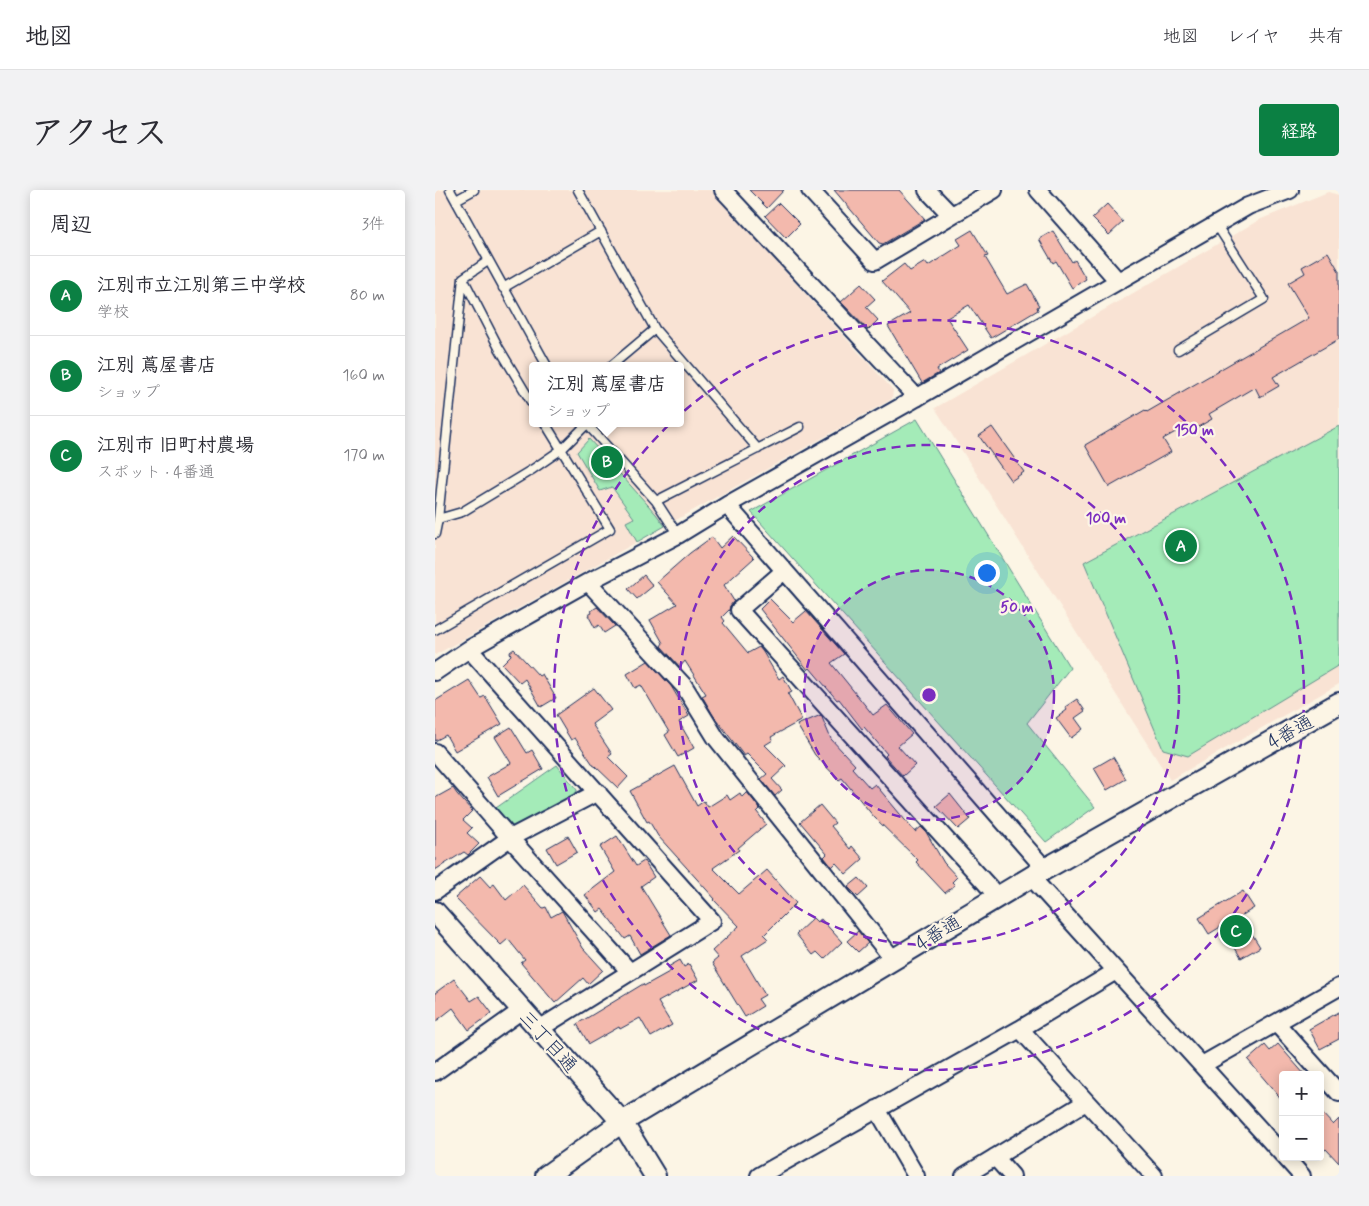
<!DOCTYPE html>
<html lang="ja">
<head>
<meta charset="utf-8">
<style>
  body { margin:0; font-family:Mynerve,"Klee One",sans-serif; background:#f2f2f3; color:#2b2b33 }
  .controls { position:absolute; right:15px; bottom:15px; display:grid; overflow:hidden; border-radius:5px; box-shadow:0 2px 12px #0003 }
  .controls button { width:45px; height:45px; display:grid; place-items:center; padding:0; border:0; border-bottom:1px solid #e1e1e2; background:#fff; color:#2b2b33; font:25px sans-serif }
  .you { position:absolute; left:551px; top:382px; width:18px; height:18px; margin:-12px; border:4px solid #fff; border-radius:50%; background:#1a73e8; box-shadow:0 0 0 8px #1a73e833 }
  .badge { display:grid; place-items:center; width:32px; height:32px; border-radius:50%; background:#0b8043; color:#fff; font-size:16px; font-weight:700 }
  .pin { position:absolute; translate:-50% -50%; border:2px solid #fff; box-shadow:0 1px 5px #0006 }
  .popup { position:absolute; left:94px; top:172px; width:155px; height:65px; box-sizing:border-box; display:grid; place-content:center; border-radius:5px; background:#fff; filter:drop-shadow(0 1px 4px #0005); font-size:16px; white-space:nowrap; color:#7c7c81 }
  .popup b { font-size:19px; color:#2b2b33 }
  .popup::after { content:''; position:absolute; left:50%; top:100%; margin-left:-10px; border:10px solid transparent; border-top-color:#fff }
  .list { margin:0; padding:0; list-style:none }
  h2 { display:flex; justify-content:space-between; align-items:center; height:65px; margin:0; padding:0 20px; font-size:21px }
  h2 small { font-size:16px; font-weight:400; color:#7c7c81 }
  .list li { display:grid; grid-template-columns:32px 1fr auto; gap:15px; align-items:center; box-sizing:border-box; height:80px; padding:0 20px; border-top:1px solid #e1e1e2 }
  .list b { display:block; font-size:19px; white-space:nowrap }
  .list p { margin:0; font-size:16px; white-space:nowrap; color:#7c7c81 }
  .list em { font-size:16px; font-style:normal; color:#7c7c81 }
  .map { position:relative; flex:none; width:904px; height:986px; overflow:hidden; border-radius:5px }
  header { display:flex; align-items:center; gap:30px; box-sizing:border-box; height:70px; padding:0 25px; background:#fff; border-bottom:1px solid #e1e1e2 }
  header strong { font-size:24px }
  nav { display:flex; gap:28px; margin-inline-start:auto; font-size:18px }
  .intro { display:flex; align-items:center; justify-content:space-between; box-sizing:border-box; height:120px; padding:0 30px }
  h1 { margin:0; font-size:35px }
  .button { padding:12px 22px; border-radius:5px; background:#0b8043; color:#fff; font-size:18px; font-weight:700 }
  main { display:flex; gap:30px; padding:0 30px }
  aside { flex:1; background:#fff; border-radius:5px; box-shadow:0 2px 12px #0003 }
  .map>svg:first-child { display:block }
</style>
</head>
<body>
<header>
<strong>地図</strong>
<nav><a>地図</a><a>レイヤ</a><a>共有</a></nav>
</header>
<div class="intro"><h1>アクセス</h1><a class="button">経路</a></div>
<main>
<aside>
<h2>周辺<small>3件</small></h2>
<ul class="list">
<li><span class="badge">A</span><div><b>江別市立江別第三中学校</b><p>学校</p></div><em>80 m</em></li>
<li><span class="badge">B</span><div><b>江別 蔦屋書店</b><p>ショップ</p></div><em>160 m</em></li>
<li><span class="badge">C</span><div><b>江別市 旧町村農場</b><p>スポット · 4番通</p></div><em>170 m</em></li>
</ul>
</aside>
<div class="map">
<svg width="904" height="986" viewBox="0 0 904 986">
  <rect width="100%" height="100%" fill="#fcf5e5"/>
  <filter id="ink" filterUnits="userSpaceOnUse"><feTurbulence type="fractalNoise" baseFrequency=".02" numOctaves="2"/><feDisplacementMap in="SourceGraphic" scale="10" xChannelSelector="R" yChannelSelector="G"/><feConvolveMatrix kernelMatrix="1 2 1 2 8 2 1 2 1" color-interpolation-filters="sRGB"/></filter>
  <g filter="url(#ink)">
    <path fill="#f9e3d4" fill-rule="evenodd" d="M0 0H276L458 200 457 209 0 465ZM98 176H246V233H98Z
      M893 2 904 5V494L735 590 500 218 824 30Z"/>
    <path fill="#a4ebb8" stroke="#608d8b" d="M482 229 635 478 592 533 660 617 611 652 316 322Z
      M904 236V475L753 566 728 559 649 372Z
      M154 249 221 324 230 336 202 352 191 332 199 328 177 297 165 301 142 262Z
      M122 575 142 600 141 606 80 640 61 618Z"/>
    <path fill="#f3b9ad" stroke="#1b2f5e" d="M314 0H349L332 18Z
      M399 0H464L490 29 448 54 444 53Z
      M344 13 365 34 351 48 330 26Z
      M672 14 688 32 674 45 657 28Z
      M537 40 553 66 550 67 572 104 592 94 604 116 602 117 603 120 556 148 534 115 512 128 533 160 502 179 504 183 487 193 453 136 475 123 447 91 469 74 475 81 490 72 493 76 526 55 522 49Z
      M618 41 637 72 640 70 651 89 637 98 621 71 618 73 604 49Z
      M893 62 904 81V149L838 187 844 196 825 207 820 197 774 224 777 229 756 241 753 235 728 249 736 262 674 297 650 255 710 220 712 222 874 128 853 93 870 83 867 77Z
      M426 94 440 109 431 117 443 130 433 140 406 112Z
      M557 237 589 282 576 291 544 246Z
      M298 346 319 368 289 395 299 411 295 416 294 420 287 427 290 431 288 433 313 463 324 457 328 462 344 489 348 486 357 502 353 504 367 530 336 547 338 550 330 555 351 576 337 589 347 600 340 606 326 589 332 584 312 564 309 566 278 525 267 506 271 504 250 471 245 477 226 456 228 453 215 430 242 414 222 392 255 363 277 347 285 358Z
      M209 385 218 396 202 409 193 399Z
      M335 409 358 432 371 421 409 464 396 473 438 525 452 515 477 544 463 556 480 575 468 586 450 566 452 564 429 537 427 539 404 509 402 510 375 478 373 480 325 419Z
      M162 417 180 436 169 443 164 435 160 438 153 425 157 423 156 421Z
      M79 459 104 486 107 484 121 508 106 517 90 489 85 493 67 474 76 465 75 462Z
      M213 471 236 496 254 526 244 532 259 558 243 567 230 545 234 542 206 495 200 498 192 484Z
      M34 490 46 508 50 506 67 534 20 561 11 545 0 551V511Z
      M159 498 176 520 157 534 177 564 173 567 193 587 183 598 160 576H159L140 548 136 550 121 525Z
      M642 509 650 521 640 528 648 539 636 548 621 528 632 520 630 517Z
      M386 525 396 549 420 575 417 578 435 598 440 594 480 642 486 637 491 642 509 673 522 687 517 692 520 695 510 703 481 672 483 670 439 627 407 588 404 590 380 565 362 535Z
      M76 537 92 563 97 560 108 579 63 606 52 587 76 573 60 547Z
      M678 567 691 589 672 600 659 578Z
      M240 576 262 616 269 611 273 617 292 605 295 610 305 603 307 607 312 602 325 619 322 622 331 634 303 658 304 660 278 678 304 704 332 680 361 713 329 745 333 749 307 766 330 805 323 809 328 816 310 827 277 773 283 768 277 761 304 736 279 710 280 709 223 646 214 631 212 632 195 601Z
      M18 598 22 604 37 621 28 630 37 638 32 643 44 654 33 665 29 662 0 680V608Z
      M515 604 535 629 523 639 501 616Z
      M385 615 400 633 396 636 415 659 417 656 428 669 411 684 401 673 397 677 389 667 392 664 365 632Z
      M133 646 142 662 121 674 112 658Z
      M182 646 201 676 209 671 219 687 206 696 236 745 205 764 195 746 190 749 167 719 163 722 150 705 180 682 165 657Z
      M45 686 55 697 59 694 71 710 88 695 108 718 111 717 116 727 127 721 148 758 168 780 153 794 148 788 120 813 86 773 90 770 73 749 66 755 20 708Z
      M424 688 433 698 423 707 413 697Z
      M808 701 819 718 806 726 825 757 806 768 787 736 774 744 764 728Z
      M378 728 382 732 386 729 407 752 389 769 382 762 378 765 361 744Z
      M423 741 433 753 423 762 412 751Z
      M245 770 249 777 254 774 263 790 223 812 237 835 216 847 205 828 185 839 184 837 154 854 142 834 208 794 209 796 236 781 233 777Z
      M19 789 36 811 44 806 57 823 34 840 18 818 0 832V803Z
      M904 822V849L885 859 874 839Z
      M843 854 870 885H848V911L813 870 830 855 835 861Z
      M885 921 898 935 904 929V973L891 959 885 964Z"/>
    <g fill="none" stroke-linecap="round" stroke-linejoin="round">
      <defs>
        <path id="service" d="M15 0 112 176
          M143 0 220 139 323 259
          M21 10 39 0
          M28 88 64 158 98 215
          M68 98 166 41
          M743 160 829 109 781 34
          M176 176 220 139
          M151 233 221 311 243 345
          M221 311 365 237
          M3 329 27 322 98 279 127 259 152 234
          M0 344 3 329 28 88 53 71
          M0 440 175 339 110 233"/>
        <path id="minor" d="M288 0 482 208
          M375 0 440 71 559 0
          M492 0 516 25
          M603 0 683 91
          M292 315 610 679
          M349 381 304 420 563 707
          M153 392 249 496 281 548 458 769
          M34 459 277 731 104 839
          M0 482 34 459 153 392 243 345 292 315 476 211 813 16 855 0
          M0 562 75 648 195 782
          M596 687 848 965
          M0 701 75 648 163 602
          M842 834 904 903
          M585 839 719 986
          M767 875 904 797
          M0 882 87 820
          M442 919 481 986
          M560 967 577 986
          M850 967 867 986
          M324 986 585 839 681 781
          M529 986 651 912"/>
        <path id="tertiary" d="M0 722 187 932 220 986
          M111 986 187 932 596 687 904 513"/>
      </defs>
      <use href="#service" stroke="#1b2f5e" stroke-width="11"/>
      <use href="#minor" stroke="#1b2f5e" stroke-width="20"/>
      <use href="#tertiary" stroke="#1b2f5e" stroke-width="24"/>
      <use href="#service" stroke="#fcf5e5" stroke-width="8"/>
      <use href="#minor" stroke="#fcf5e5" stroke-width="16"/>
      <use href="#tertiary" stroke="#fcf5e5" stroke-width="20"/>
    </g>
  </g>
  <circle cx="494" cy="505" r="125" fill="#7b2cbf" fill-opacity=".12"/>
  <g fill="none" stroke="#7b2cbf" stroke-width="2.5" stroke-dasharray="9 6">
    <circle cx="494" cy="505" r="125"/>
    <circle cx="494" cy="505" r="250"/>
    <circle cx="494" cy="505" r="375"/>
  </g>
  <g text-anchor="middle" stroke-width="4.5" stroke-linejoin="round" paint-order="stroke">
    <g font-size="19" fill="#1b2f5e" stroke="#fcf5e5">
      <text transform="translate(855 541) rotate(-29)" y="7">4番通</text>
      <text transform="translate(503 742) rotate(-31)" y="7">4番通</text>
      <text transform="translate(114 851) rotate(48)" y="7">三丁目通</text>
    </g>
  </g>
  <circle cx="494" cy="505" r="8" fill="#7b2cbf" stroke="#fcf5e5" stroke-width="2.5"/>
  <g font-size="15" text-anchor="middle" font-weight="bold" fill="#7b2cbf" stroke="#fcf5e5" stroke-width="4.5" stroke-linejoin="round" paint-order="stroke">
    <text x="759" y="245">150 m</text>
    <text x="671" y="333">100 m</text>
    <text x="582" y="422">50 m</text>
  </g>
</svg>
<div class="controls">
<button>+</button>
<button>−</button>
</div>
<div class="you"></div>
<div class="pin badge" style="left:746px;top:356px">A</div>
<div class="pin badge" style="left:172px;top:272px">B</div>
<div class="popup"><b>江別 蔦屋書店</b>ショップ</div>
<div class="pin badge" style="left:801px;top:741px">C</div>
</div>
</main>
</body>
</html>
